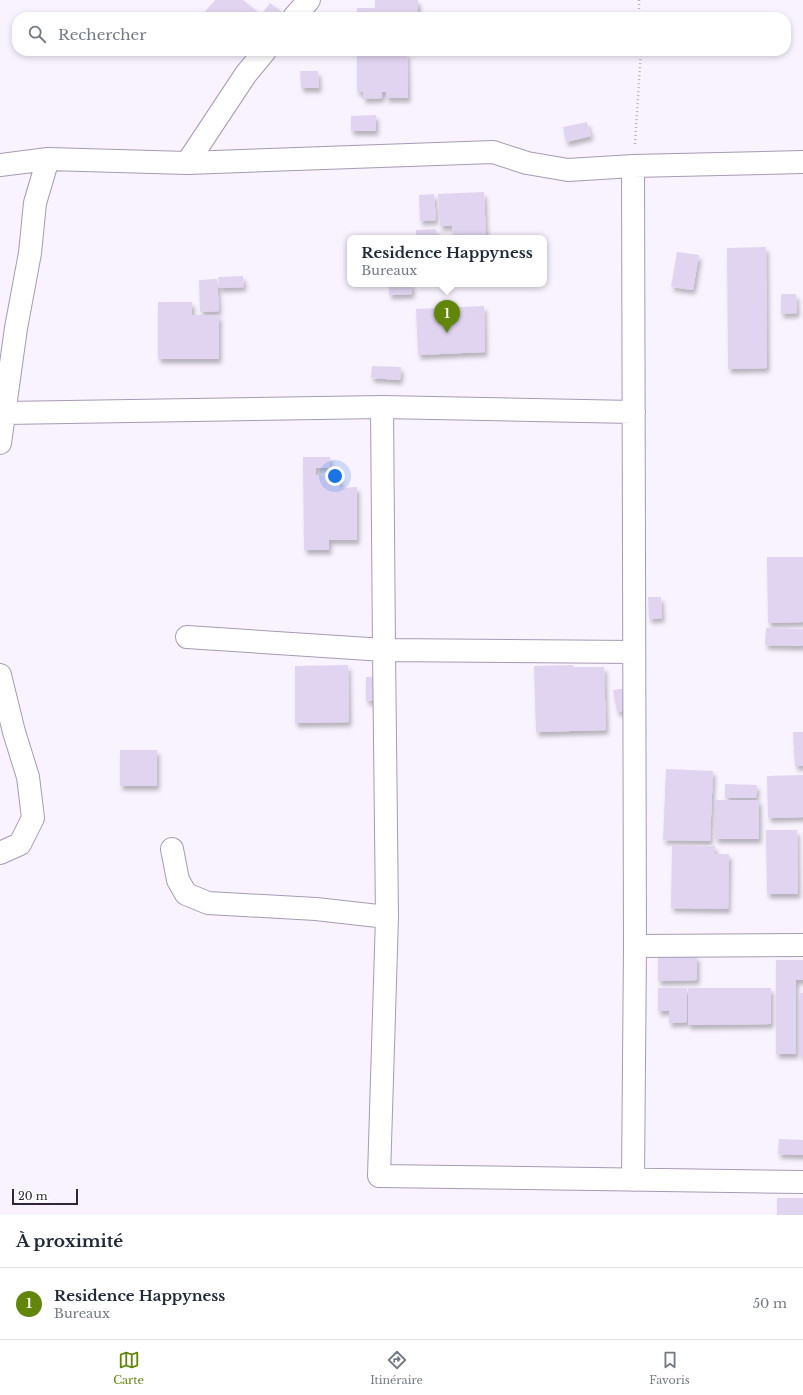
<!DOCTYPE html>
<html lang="fr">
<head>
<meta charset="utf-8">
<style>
  body { margin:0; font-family:"Libre Baskerville",serif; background:#f2f2f3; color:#1f2937 }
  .scale { position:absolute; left:12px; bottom:10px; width:66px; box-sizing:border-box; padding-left:4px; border:2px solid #2d2833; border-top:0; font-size:11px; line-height:14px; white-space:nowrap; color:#2d2833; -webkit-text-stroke:3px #fff; paint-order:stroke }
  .you { position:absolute; left:335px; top:476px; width:14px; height:14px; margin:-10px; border:3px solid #fff; border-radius:50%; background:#1a73e8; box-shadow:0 0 0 6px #1a73e833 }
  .badge { display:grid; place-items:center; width:26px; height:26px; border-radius:50%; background:#61860a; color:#fff; font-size:13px; font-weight:700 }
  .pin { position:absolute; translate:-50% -33px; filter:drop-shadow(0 1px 2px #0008) }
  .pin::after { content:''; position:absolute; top:21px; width:14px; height:12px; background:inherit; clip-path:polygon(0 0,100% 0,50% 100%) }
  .popup { position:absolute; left:347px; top:235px; width:200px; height:52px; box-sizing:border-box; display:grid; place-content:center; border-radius:8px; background:#fff; filter:drop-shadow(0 1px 3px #0005); font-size:13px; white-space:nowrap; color:#747a83 }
  .popup b { font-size:15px; color:#1f2937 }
  .popup::after { content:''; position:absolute; left:50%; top:100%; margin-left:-8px; border:8px solid transparent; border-top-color:#fff }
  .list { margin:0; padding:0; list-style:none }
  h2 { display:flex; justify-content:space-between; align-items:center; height:52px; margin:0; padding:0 16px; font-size:17px }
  h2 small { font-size:13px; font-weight:400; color:#747a83 }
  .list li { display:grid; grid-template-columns:26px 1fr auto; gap:12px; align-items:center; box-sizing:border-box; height:72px; padding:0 16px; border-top:1px solid #e0e1e3 }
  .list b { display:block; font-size:15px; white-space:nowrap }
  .list p { margin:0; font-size:13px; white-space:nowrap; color:#747a83 }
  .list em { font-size:13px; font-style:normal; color:#747a83 }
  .icon { flex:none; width:22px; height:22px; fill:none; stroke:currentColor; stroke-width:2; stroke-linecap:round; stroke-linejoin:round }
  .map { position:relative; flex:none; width:803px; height:1215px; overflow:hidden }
  .search { position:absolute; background:#fff; box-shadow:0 2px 6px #0003; left:12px; right:12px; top:12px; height:44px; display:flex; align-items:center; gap:10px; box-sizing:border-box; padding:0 14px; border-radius:16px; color:#747a83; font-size:15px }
  .sheet { height:124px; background:#fff }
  nav { display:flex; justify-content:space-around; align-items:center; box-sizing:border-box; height:56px; border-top:1px solid #e0e1e3; background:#fff; font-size:11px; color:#747a83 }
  nav a { display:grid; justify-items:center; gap:2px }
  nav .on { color:#61860a }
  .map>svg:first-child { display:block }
</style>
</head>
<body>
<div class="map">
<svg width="803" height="1215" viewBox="0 0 803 1215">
  <defs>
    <filter id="shadow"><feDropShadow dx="2.5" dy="4.5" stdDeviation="2" flood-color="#0004"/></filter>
  </defs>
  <rect width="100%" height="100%" fill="#f9f3ff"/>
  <path fill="#e1d4f0" filter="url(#shadow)" d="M215 0H243L259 13 256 17H200Z
    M375 0H418V17H357V8H375Z
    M270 3 288 16V17H269L263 12Z
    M357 51H399V53H407L408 98H386V92H382V98L363 99V92H357Z
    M300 71H318L319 88H301Z
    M376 115V131H351V116Z
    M587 122 591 136 566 142 563 127Z
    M484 192 486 238H453L452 226H440L438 194Z
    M434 194 436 220 420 221 419 195Z
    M436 229V238H416V230Z
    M766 247 767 368 728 369 727 248Z
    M677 252 699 255 693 290 671 287Z
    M243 276 244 287 219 288 218 277Z
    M217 279 219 311 200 312 199 280Z
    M389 284H412V294L389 295Z
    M781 294H796L797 313 781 314Z
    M158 302H192V315H219V359H158Z
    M484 306 485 352 418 355 416 309Z
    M372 366 401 367 400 380 371 378Z
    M303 457H330V468H316V475H340V488L357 487V540H329V550H304Z
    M767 557H803V622L768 623Z
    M648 597H661L662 618 649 619Z
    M766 628 803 629V646L765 645Z
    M348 665 349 722 295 723V666Z
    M573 665V667H604L606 730 536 732 534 666Z
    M381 676V701H366V677Z
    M626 688 629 710 617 712 613 690Z
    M793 732H803V766H795Z
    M120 750H157V786H120Z
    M666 769 713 771 710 841 663 840Z
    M803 775V817L768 818 767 776Z
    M725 784 757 785 756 798H725Z
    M715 800H759V839H715Z
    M766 830H797L798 894H767Z
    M672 845 715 846V854H729L728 909 671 908Z
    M658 956H697V980L658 981Z
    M776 960H803V980H796V1054H776Z
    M658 988H687V1022L669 1023V1011H658Z
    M688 988H771V1024L688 1025Z
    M800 993H803V1056H800Z
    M779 1139 803 1140V1155L778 1154Z
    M777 1198H803V1215H777Z"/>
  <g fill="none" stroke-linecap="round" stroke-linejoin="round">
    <defs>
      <path id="minor" d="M294 17 309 0
        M187 163 246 74 265 51
        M0 165 48 159 187 163 493 152 527 163 568 170 633 166 803 162
        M633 166 635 946 633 1180
        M382 407 384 650 387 917 379 1176 803 1182
        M5 413 382 407 634 412
        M0 443 16 328 30 253 35 203 48 159
        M187 637 384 650 634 652
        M0 675 14 732 28 777 33 818 20 844 0 853
        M172 849 178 880 186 894 208 903 316 909 387 917
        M635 946 803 945"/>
    </defs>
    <use href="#minor" stroke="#a79ab5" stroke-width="24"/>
    <path stroke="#b9b3bf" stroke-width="2.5" stroke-dasharray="1 3" stroke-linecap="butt" d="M639 0V17
      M635 144 641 51"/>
    <use href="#minor" stroke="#fff" stroke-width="22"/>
  </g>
</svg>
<div class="scale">20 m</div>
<div class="you"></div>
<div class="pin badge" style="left:447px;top:333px">1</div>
<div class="popup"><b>Residence Happyness</b>Bureaux</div>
<div class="search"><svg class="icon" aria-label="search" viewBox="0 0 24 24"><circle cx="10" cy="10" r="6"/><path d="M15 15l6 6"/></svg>Rechercher</div>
</div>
<section class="sheet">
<h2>À proximité<small></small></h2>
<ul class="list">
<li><span class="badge">1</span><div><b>Residence Happyness</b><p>Bureaux</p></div><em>50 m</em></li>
</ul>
</section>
<nav>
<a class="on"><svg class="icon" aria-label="map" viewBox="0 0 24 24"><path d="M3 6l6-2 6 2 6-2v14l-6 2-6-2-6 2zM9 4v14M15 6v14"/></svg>Carte</a>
<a><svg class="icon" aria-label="directions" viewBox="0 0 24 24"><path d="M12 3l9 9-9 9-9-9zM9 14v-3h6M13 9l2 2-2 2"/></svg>Itinéraire</a>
<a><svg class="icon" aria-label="saved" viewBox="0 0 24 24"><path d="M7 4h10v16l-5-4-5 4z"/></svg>Favoris</a>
</nav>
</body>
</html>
